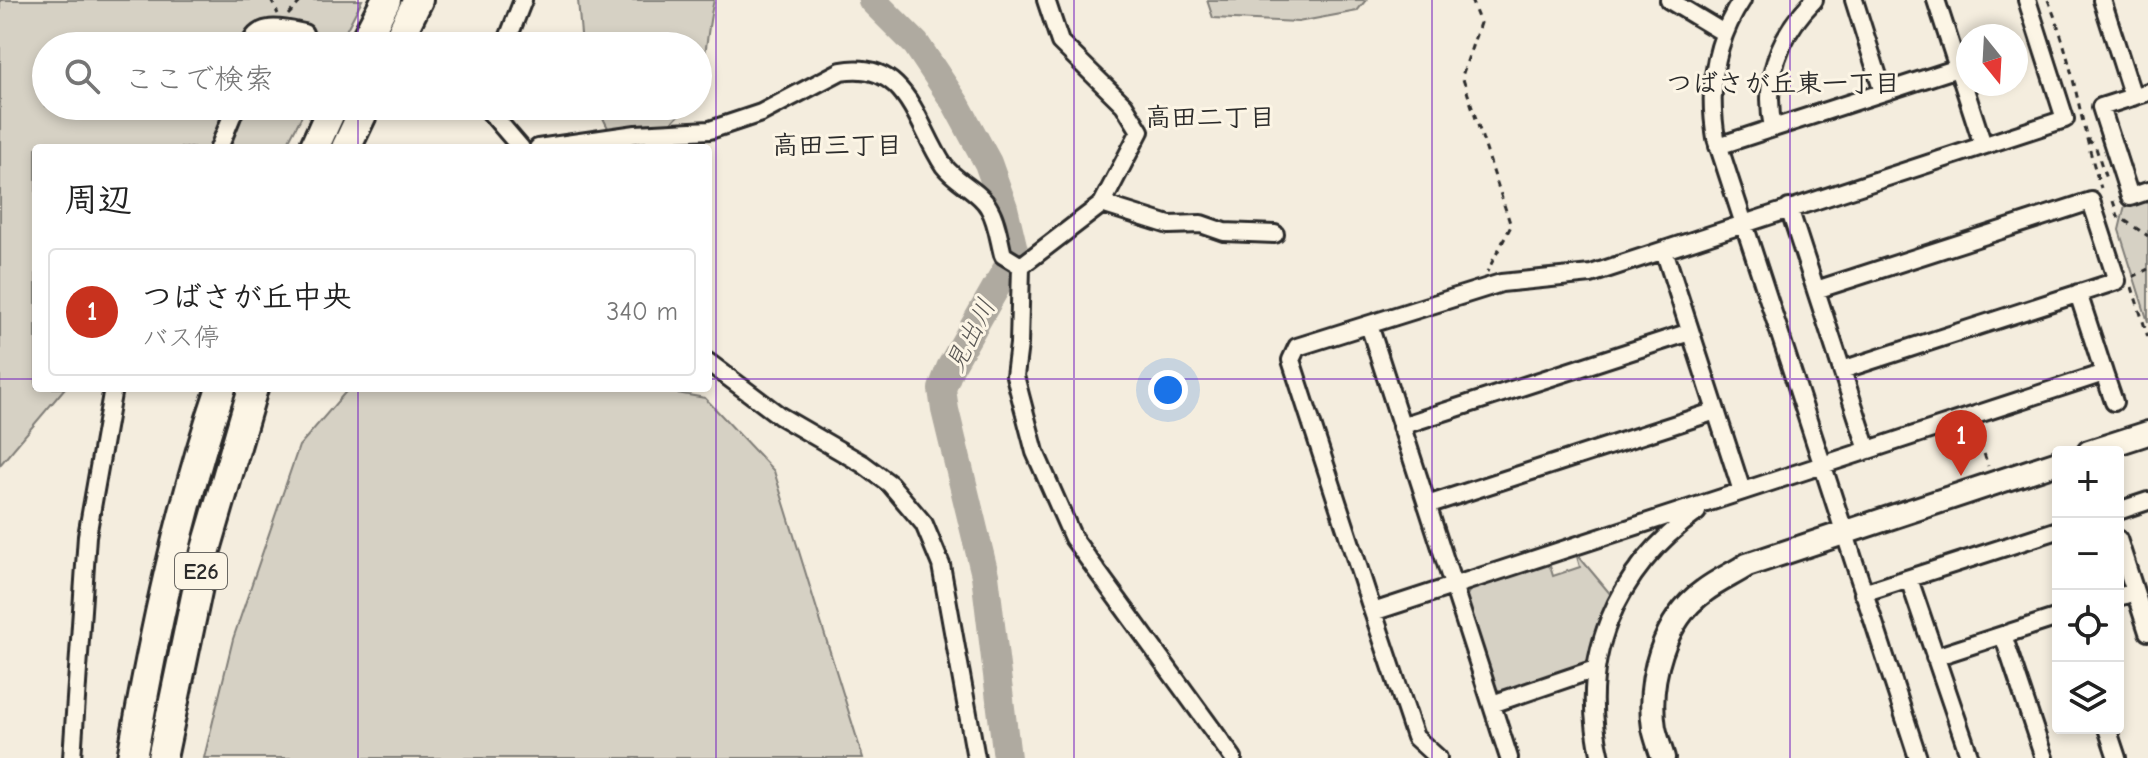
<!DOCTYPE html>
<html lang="ja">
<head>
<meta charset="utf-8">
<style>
  body { margin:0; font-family:"Comic Neue","Klee One",sans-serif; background:#f6f6f6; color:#222 }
  .controls { position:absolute; right:24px; bottom:24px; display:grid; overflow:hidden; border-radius:8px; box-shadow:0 4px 12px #0003 }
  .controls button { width:72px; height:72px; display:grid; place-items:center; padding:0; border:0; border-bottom:2px solid #e0e0e0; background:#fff; color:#222; font:40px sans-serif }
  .compass { position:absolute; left:1956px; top:24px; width:72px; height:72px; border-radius:50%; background:#fff; box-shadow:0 4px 12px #0003; rotate:162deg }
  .you { position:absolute; left:1168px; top:390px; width:28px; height:28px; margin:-20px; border:6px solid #fff; border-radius:50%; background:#1a73e8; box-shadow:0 0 0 12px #1a73e833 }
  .badge { display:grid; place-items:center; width:52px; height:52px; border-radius:50%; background:#c8321e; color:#fff; font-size:26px; font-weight:700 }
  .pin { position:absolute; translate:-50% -66px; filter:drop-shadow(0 2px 4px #0008) }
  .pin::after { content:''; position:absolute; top:42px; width:28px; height:24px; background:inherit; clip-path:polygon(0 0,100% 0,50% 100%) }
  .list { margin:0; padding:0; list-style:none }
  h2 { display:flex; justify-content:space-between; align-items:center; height:104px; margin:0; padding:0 32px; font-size:34px }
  h2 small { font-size:26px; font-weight:400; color:#767676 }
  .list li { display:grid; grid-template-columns:52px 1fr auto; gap:24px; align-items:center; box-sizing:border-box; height:128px; margin:0 16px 16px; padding:0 16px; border:2px solid #e0e0e0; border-radius:8px }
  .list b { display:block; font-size:30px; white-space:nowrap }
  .list p { margin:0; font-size:26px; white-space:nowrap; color:#767676 }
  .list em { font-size:26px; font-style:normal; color:#767676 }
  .icon { flex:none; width:44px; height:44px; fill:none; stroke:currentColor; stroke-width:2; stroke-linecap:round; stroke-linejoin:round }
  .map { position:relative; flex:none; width:2148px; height:758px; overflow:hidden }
  .search { position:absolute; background:#fff; box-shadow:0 4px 12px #0003; left:32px; top:32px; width:680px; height:88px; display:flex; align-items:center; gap:20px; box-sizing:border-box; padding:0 28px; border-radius:44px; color:#767676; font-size:30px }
  .panel { position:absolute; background:#fff; box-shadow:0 4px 12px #0003; left:32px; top:144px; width:680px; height:248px; border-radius:8px }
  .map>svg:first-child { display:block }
</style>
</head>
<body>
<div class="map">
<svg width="2148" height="758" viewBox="0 0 2148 758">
  <rect width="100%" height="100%" fill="#f4edde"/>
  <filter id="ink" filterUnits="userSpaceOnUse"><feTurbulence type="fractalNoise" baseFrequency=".0125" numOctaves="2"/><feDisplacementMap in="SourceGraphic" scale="16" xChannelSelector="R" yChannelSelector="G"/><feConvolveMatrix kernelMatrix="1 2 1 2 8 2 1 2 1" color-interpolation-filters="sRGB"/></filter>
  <g filter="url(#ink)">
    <path fill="#d6d1c4" stroke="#807e78" stroke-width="2" d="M0 0H362L338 46H46V106H307L285 148H36V388H65L0 465Z
      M578 0H714C707 28 707 57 698 85V46H582Z
      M1207 0H1366L1357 11 1298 22 1213 18Z
      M597 106H687L666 128 611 134Z
      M2148 198V322L2119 230 2125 205Z
      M349 388H649L705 398 774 471 863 758H204L233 639 299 446Z
      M1576 553 1612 596C1603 615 1595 654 1583 666L1503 692 1496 689 1466 597 1471 588 1549 563 1553 576 1580 567Z"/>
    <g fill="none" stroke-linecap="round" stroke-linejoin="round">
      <path stroke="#afaaa0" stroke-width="28" d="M872 0 916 44 956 104 988 163 1004 208 1014 250 1007 268 950 368 942 389 945 410 985 575 1007 758"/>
      <path stroke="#ccc6ba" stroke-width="16" stroke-dasharray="16 8" stroke-linecap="butt" d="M304 33 329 46"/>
      <defs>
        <path id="street" d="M1669 0 1724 33
          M1742 0C1714 42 1708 90 1716 138L1918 758
          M1854 0 1883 92
          M1936 0 1983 145
          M2027 0 2065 119 1591 274 1501 283 1297 347 1291 360 1373 612 2104 373 2078 293
          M2102 0 2133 97
          M250 46C257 21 285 29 304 33
          M505 46 523 0
          M2148 92 2101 107 2130 197 2148 191
          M485 106 521 148
          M1773 128C1763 78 1779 35 1814 0
          M1718 146 1958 68
          M219 148 236 106
          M538 148 636 134 710 130 761 113 841 71C908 59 916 125 944 166 956 182 980 191 989 208 997 221 999 240 1003 255L1021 266
          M1102 204 1169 225 1201 224 1224 232 1275 234
          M1789 208 1868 450
          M1664 250 1742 491
          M1021 266 1019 344 1015 376 1035 452 1073 538 1233 758
          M1021 266 1102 204 1140 131 1124 105 1060 42 1046 0
          M1816 290 2091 201 2117 281 1842 370
          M1369 325 1509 758
          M708 362 780 416 863 464 890 484 924 524 941 565 976 758
          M2104 373 2114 402
          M1401 426 1690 332
          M1427 505 1716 411
          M2118 511 2148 501
          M2118 539 2148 632
          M1909 579 1970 758
          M1863 593 2058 530
          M2118 597 2135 592
          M1373 612 1415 737 1438 758
          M2003 635 2044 758
          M1935 657 2058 617
          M1492 704 1595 669
          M2107 728 2117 758
          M72 758 87 536 113 388
          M1601 758C1577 660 1615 570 1697 512"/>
        <path id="secondary" d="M2089 452 2148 433
          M1663 758C1660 748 1656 738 1654 728 1647 681 1663 620 1704 591 1717 581 1733 574 1747 565L2058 462"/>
        <path id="highway" d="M362 46 386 0
          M395 46 418 0
          M314 148 333 106
          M346 148 366 106
          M132 758C154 633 180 508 221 388
          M162 758 205 553 253 388"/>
      </defs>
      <use href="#street" stroke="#2b2b2b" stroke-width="22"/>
      <use href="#secondary" stroke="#2b2b2b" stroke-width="28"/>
      <use href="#highway" stroke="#2b2b2b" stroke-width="34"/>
      <path stroke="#2b2b2b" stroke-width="3" stroke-dasharray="6 6" stroke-linecap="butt" d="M271 0 278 14
        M1471 0 1480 23 1462 76 1511 226 1487 272
        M2048 0C2074 61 2080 126 2101 188
        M288 15 302 0
        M2088 139 2096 148 2106 179
        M2113 201 2118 216 2148 236
        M2133 277 2148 269
        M2132 287 2148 337
        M1977 431 1988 466"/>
      <use href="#street" stroke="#fcf5e5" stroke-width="16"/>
      <use href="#secondary" stroke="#fcf5e5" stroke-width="22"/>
      <use href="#highway" stroke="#fcf5e5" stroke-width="28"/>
    </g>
  </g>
  <path fill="none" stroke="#7b2cbf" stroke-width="2" stroke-opacity="0.55" d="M358 0V46M716 0V758M1074 0V758M1432 0V758M1790 0V758M358 106V148M0 379H36M708 379H2148M358 388V758"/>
  <g text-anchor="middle" stroke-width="6" stroke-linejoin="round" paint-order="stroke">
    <rect fill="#fcf5e5" stroke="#6a6863" stroke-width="2" x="175" y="553" width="52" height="36" rx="6"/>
    <g font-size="22" font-weight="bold" fill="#2b2b2b">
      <text x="201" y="579">E26</text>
    </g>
    <g font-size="26" font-weight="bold" fill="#2b2b2b" stroke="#fcf5e5">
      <text x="1783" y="92">つばさが丘東一丁目</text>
      <text x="1210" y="126">高田二丁目</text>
      <text x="837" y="154">高田三丁目</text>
    </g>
    <g font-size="26" font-style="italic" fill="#595754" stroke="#fcf5e5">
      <text transform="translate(970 335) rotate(-63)" y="9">見出川</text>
    </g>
  </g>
</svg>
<div class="controls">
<button>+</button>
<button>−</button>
<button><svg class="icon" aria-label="locate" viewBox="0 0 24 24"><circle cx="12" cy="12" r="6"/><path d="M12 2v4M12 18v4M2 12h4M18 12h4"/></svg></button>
<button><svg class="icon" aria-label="layers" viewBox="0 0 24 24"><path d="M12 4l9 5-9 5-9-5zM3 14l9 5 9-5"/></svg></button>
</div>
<svg class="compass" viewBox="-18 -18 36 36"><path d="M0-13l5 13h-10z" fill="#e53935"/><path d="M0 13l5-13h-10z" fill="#767676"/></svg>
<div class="you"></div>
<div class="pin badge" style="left:1961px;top:476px">1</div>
<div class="search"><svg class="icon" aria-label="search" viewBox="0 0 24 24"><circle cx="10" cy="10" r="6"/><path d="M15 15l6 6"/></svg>ここで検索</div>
<section class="panel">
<h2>周辺<small></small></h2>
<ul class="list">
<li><span class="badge">1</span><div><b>つばさが丘中央</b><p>バス停</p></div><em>340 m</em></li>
</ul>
</section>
</div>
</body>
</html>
